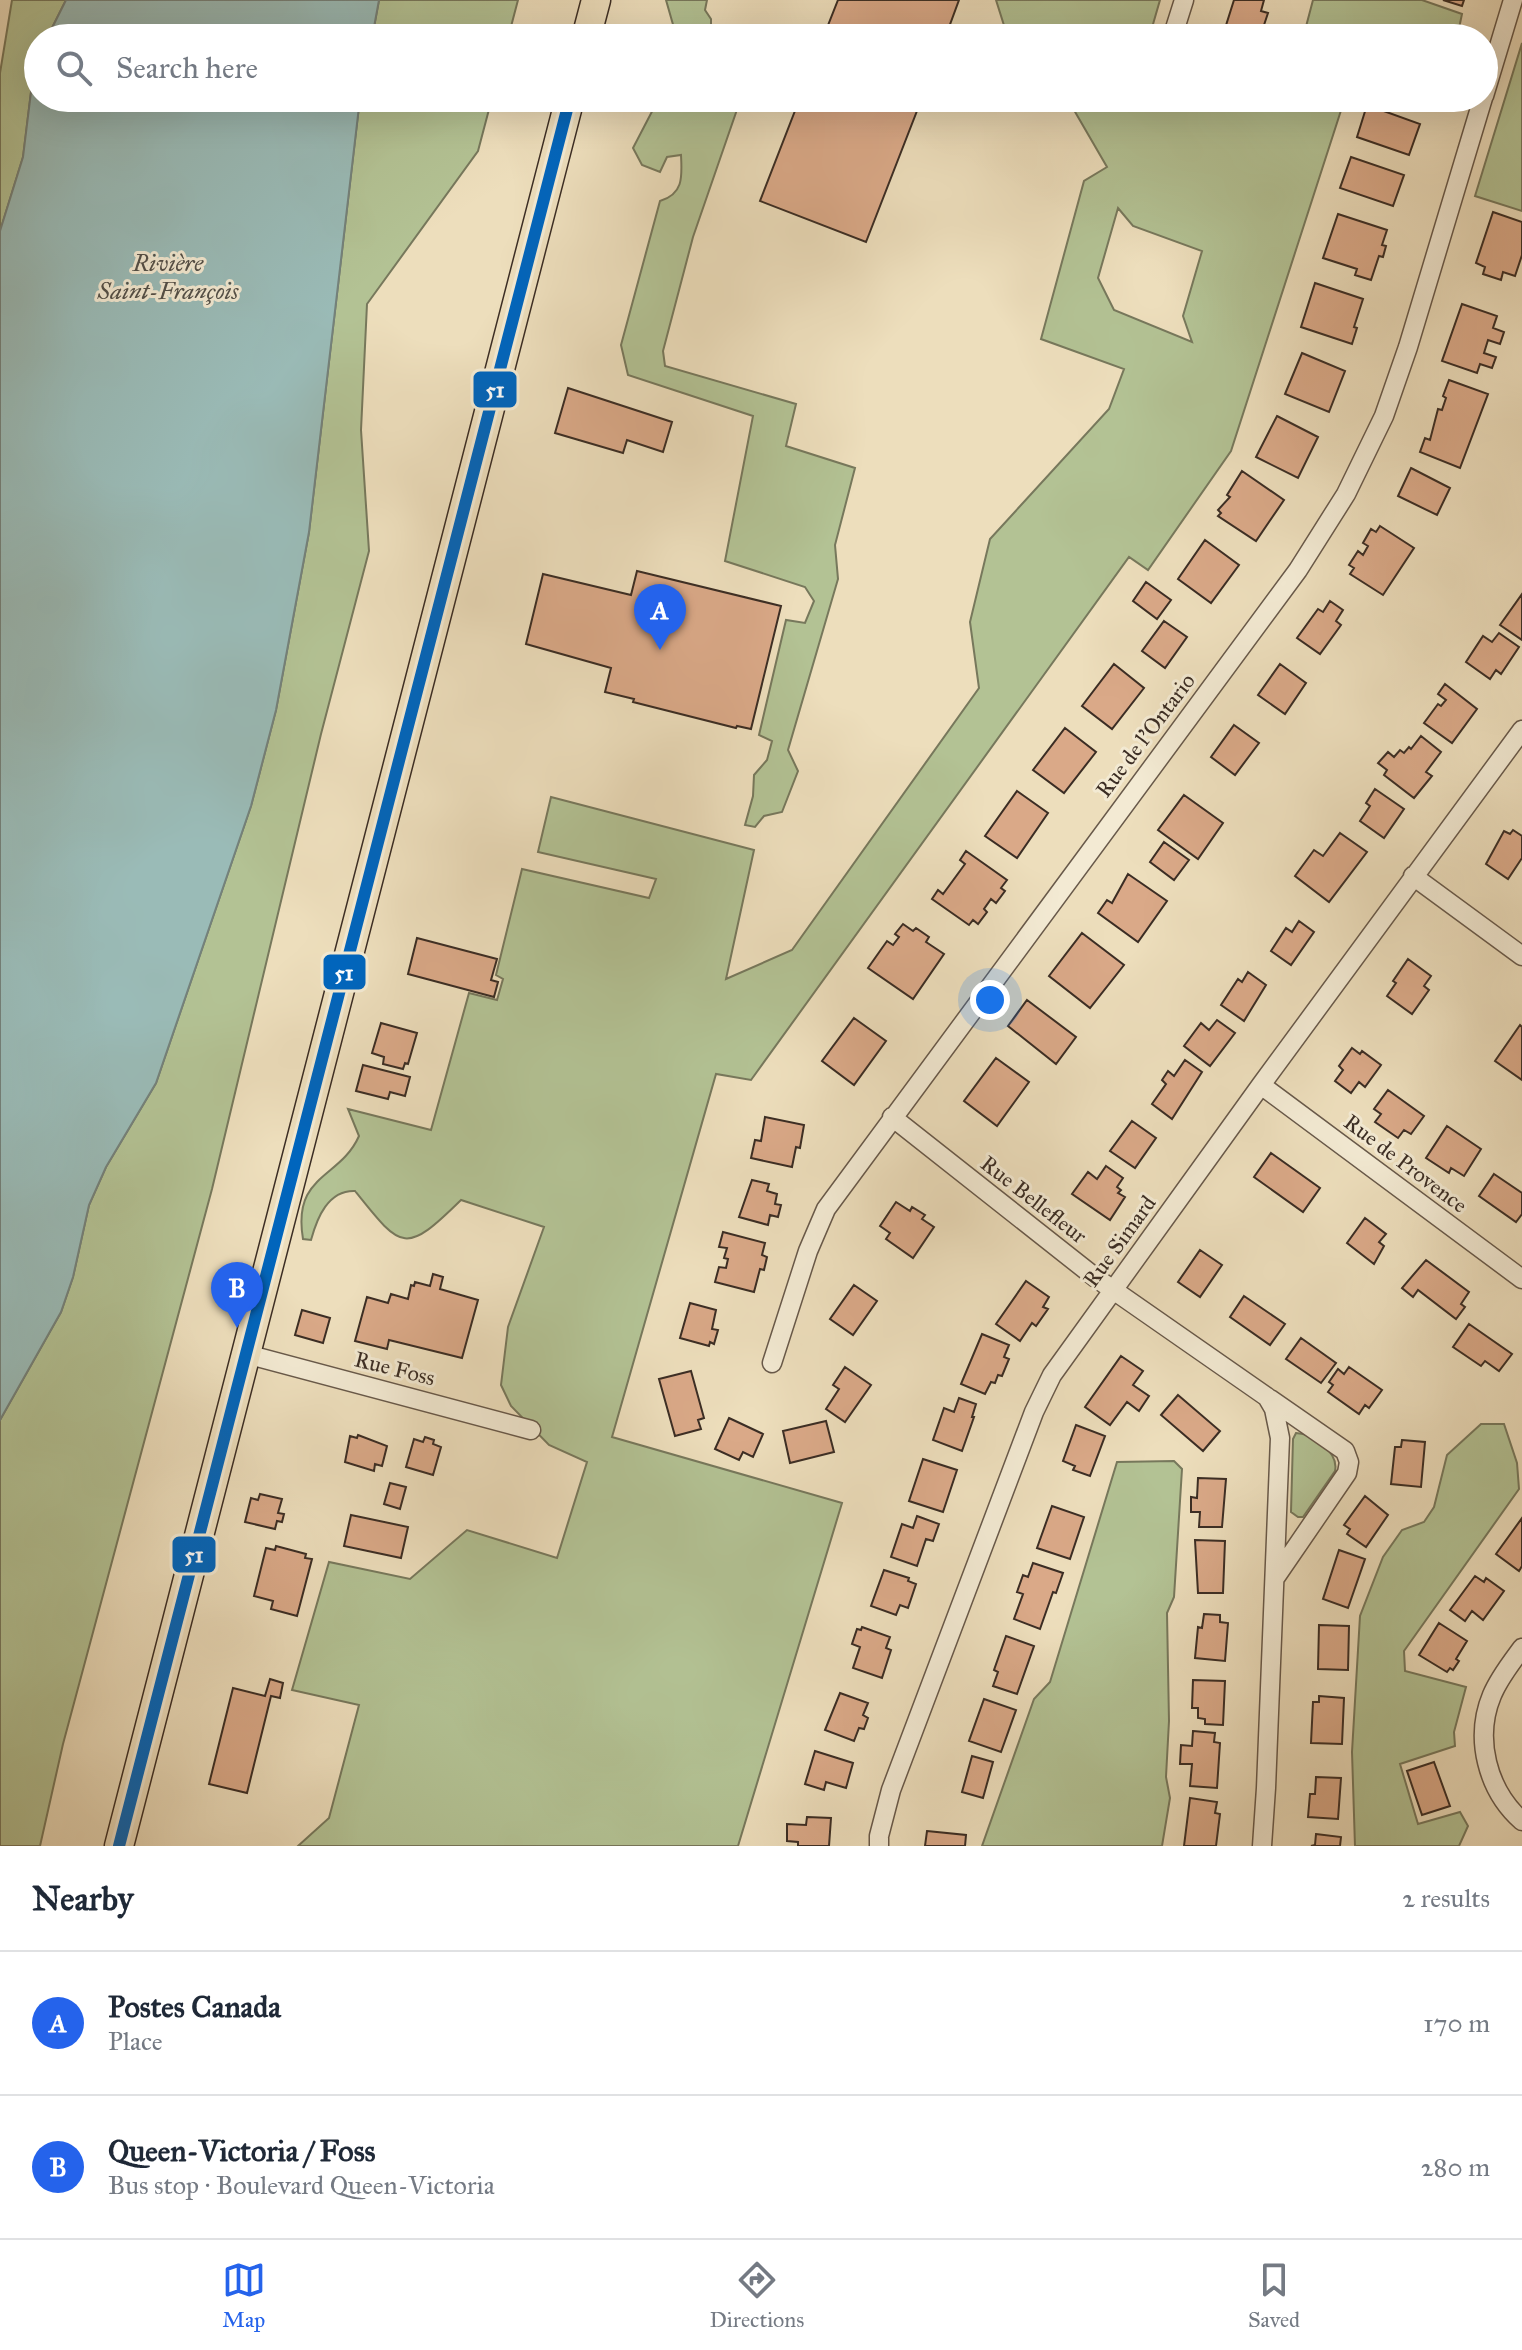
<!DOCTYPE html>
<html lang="en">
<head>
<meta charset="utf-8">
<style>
  body { margin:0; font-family:"IM FELL Great Primer",serif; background:#f6f6f7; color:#1f2937 }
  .you { position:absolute; left:990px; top:1000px; width:28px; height:28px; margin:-20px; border:6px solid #fff; border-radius:50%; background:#1a73e8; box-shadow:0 0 0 12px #1a73e833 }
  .badge { display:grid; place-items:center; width:52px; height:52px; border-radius:50%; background:#2563eb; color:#fff; font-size:26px; font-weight:700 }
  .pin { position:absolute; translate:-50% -66px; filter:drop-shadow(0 2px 4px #0008) }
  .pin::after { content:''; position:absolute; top:42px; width:28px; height:24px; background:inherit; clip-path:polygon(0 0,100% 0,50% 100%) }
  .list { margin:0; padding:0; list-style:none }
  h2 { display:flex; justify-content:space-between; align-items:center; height:104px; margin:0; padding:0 32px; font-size:34px }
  h2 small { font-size:26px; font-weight:400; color:#747a83 }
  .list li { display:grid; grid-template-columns:52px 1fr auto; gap:24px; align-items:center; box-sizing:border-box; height:144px; padding:0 32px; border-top:2px solid #e0e1e3 }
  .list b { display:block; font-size:30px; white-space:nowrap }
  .list p { margin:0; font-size:26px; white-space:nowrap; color:#747a83 }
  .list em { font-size:26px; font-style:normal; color:#747a83 }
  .icon { flex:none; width:44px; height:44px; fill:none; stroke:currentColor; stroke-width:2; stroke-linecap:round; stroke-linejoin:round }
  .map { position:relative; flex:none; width:1522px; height:1846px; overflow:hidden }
  .search { position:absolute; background:#fff; box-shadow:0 8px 32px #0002; left:24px; right:24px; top:24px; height:88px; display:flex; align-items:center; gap:20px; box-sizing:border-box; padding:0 28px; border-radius:44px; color:#747a83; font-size:30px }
  .sheet { height:392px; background:#fff }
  nav { display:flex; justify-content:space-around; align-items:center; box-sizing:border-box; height:112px; border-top:2px solid #e0e1e3; background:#fff; font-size:22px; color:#747a83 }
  nav a { display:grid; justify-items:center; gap:4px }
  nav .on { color:#2563eb }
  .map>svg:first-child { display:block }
</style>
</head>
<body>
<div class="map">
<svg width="1522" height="1846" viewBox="0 0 1522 1846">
  <rect width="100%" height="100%" fill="#eddebc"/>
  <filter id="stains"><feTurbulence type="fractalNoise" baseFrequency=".0025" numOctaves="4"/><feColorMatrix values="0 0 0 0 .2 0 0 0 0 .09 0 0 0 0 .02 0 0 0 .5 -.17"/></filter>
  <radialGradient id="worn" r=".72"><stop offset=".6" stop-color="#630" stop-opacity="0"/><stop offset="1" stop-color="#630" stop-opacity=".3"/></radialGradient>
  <path fill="#b3c294" stroke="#77785c" stroke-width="2" fill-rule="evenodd" d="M12 0H66L47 38H38V61L32 84 23 157 0 231V73Z
    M379 0H518L508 38H372Z
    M666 0H707L705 10 711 19V36L679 38 676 35Z
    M996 0H1160L1149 38H1008Z
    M1313 0H1422L1462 14 1457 38H1303Z
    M1522 43V211L1475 196Z
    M360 98H492L478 151 367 304 361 430 369 551 321 734 212 1189 63 1744 40 1846H0V1420L61 1312 73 1277 89 1205 106 1167 156 1083 251 806 276 710 309 532Z
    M659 98H694L709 105 714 98H741L693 237 663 351 665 366 796 404 786 446 855 468 835 545 838 579 788 750 798 771 782 812 764 816 755 827 745 825 753 796 754 775 767 760 772 741 759 735 786 620 805 623 814 601 805 587 725 561 753 416 628 375 621 345 660 201C684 194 682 176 681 155L667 157 660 172 642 165 633 148Z
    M1067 98H1345L1231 451 1148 570 1129 557 751 1080 716 1074 612 1437 842 1503 738 1846H298L329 1818 359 1705 292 1690 329 1562 410 1579 467 1530 557 1558 587 1462 549 1445 511 1406 501 1385 508 1327 544 1227 461 1200C405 1255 402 1250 355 1191 328 1190 317 1218 311 1240L303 1239C292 1174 340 1179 359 1136L348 1109 431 1130 469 993 497 1000 503 979 496 975 522 869 649 898 656 879 538 852 551 797 754 850 726 979 792 950 979 688 970 622 990 539 1109 409 1124 369 1041 339 1084 181 1107 167ZM1118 208 1133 226 1202 251 1183 316 1192 342 1114 310 1098 278Z
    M1481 1424H1504L1517 1463 1519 1489 1404 1651 1405 1671 1466 1687 1454 1732 1455 1746 1400 1764 1418 1824 1460 1812 1468 1826 1459 1846H1355L1352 1752 1360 1616 1383 1557 1402 1530 1424 1522 1434 1507 1447 1455Z
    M1296 1433C1313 1434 1339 1452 1335 1471L1303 1517H1298L1291 1512 1293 1439Z
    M1174 1461 1182 1469 1174 1597 1167 1613 1169 1721 1166 1777 1170 1798 1162 1846H982L1034 1699 1050 1682 1117 1462Z"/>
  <path fill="#9abbb7" stroke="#74827c" stroke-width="2" d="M66 0H379L372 38H47Z
    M38 61V98H360L309 532 276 710 251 806 156 1083 106 1167 89 1205 73 1277 61 1312 0 1420V231L23 157 32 84Z"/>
  <path fill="#daa988" stroke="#3b2d24" stroke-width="2" d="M838 0H959L945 38H823Z
    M1234 0H1264L1261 11 1268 13 1260 37 1254 35 1253 38H1222Z
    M1443 0H1464L1462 6Z
    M800 98H922L866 242 760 201Z
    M1406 98H1431L1428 106Z
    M1367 105 1420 124 1409 155 1357 137Z
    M1351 157 1404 175 1393 206 1340 188Z
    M1493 212 1522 222V255L1515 276 1503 272 1501 280 1483 274 1485 267 1476 263Z
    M1338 214 1387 230 1382 245 1386 246 1383 257 1379 256 1371 280 1355 275 1357 269 1323 258Z
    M1315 283 1363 299 1354 327 1357 328 1352 344 1301 327Z
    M1462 304 1497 316 1493 328 1504 332 1500 344 1488 340 1484 353 1496 357 1492 368 1480 364 1477 373 1442 361Z
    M1302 353 1345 371 1329 412 1285 394Z
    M1449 380 1488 394 1460 468 1420 452 1425 438 1430 440 1438 409 1442 410 1446 398 1443 396Z
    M568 388 672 422 663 452 627 440 623 453 555 433Z
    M1277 416 1318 437 1298 478 1256 457Z
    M1411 468 1450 488 1437 515 1398 496Z
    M1242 471 1284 500 1256 541 1218 516 1221 513 1218 510 1230 497 1227 495Z
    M1380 526 1414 548 1383 595 1350 574 1354 568 1349 565 1358 551 1363 555 1368 546 1363 543 1371 529 1376 532Z
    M1205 540 1239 565 1211 603 1178 579Z
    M637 571 781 606 751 729 737 726 736 728 633 702 634 699 605 692 611 668 526 644 543 574 631 595Z
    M1146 582 1171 600 1157 619 1133 601Z
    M1522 594V640L1500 625Z
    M1330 601 1343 610 1336 621 1341 625 1320 654 1297 638 1318 609 1323 612Z
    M1164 621 1187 637 1165 668 1142 651Z
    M1499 633 1519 647 1501 674 1496 670 1490 679 1466 662 1483 636 1492 642Z
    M1114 664 1144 688 1112 729 1082 706Z
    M1280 664 1306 683 1285 714 1258 695Z
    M1445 684 1477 709 1452 743 1424 723 1438 704 1441 706 1446 700 1438 694Z
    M1234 725 1259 743 1235 775 1211 757Z
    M1065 728 1096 752 1064 793 1033 770Z
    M1421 736 1441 752 1426 772 1432 776 1414 798 1384 775 1387 770 1378 763 1388 752 1394 757 1400 750 1404 753 1409 747 1411 749Z
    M1375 789 1404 809 1384 838 1360 821 1370 806 1366 803Z
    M1017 791 1048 813 1017 858 985 836Z
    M1184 795 1223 823 1198 859 1158 830Z
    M1513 830 1522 836V858L1508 879 1486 864 1504 831 1510 834Z
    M1340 833 1367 852 1329 902 1295 876 1314 850 1323 856Z
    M1164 842 1189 860 1174 880 1150 862Z
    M966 851 1007 880 1001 888 1005 891 996 903 991 899 984 909 987 912 978 924 973 920 969 925 932 899 938 890 943 894 965 864 960 860Z
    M1128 874 1167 901 1138 942 1098 913 1107 900 1112 903Z
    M1299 921 1314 932 1291 965 1271 951 1286 928 1292 932Z
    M903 924 913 931 916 928 929 937 926 942 944 954 913 999 868 968 887 941 893 945 899 937 895 934Z
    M1082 933 1124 965 1090 1008 1049 976Z
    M417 938 497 959 491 980 498 982 494 997 408 974Z
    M1408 959 1431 976 1424 986 1429 990 1412 1014 1387 996 1396 983 1393 981Z
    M1248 972 1266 985 1244 1021 1221 1005 1238 979 1242 982Z
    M1027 1000 1076 1037 1056 1064 1008 1026Z
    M854 1018 886 1041 854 1085 822 1061Z
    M1217 1020 1235 1033 1210 1066 1184 1046 1201 1023 1209 1030Z
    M381 1023 417 1033 408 1064 405 1063 403 1069 383 1064 384 1057 372 1053Z
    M1520 1025 1522 1027V1080L1495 1061Z
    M1352 1048 1360 1054 1362 1051 1381 1065 1365 1087 1359 1082 1351 1093 1335 1081 1343 1070 1339 1066Z
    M996 1058 1029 1082 997 1126 964 1101Z
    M1185 1060 1202 1072 1172 1119 1152 1104 1166 1084 1162 1080 1168 1071 1174 1076Z
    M363 1065 410 1077 405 1096 390 1092 388 1099 356 1091Z
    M1388 1090 1424 1116 1411 1134 1404 1130 1398 1138 1375 1122 1381 1114 1374 1109Z
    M765 1117 804 1125 800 1148 796 1147 792 1167 751 1158 755 1140 761 1141Z
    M1132 1121 1156 1138 1135 1168 1110 1151Z
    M1447 1126 1481 1149 1464 1176 1451 1168 1449 1173 1426 1158Z
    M1271 1153 1320 1188 1303 1212 1254 1177Z
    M1106 1166 1123 1178 1117 1187 1121 1190 1118 1193 1125 1197 1110 1220 1072 1194 1088 1172 1097 1179Z
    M1494 1174 1522 1193V1214L1516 1222 1479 1196Z
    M752 1180 769 1184 767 1191 777 1194 775 1204 781 1205 778 1217 770 1215 768 1225 739 1217Z
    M896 1202 910 1211 912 1207 925 1215 922 1219 934 1227 913 1258 886 1239 890 1233 880 1226Z
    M1365 1218 1386 1234 1379 1242 1384 1246 1374 1264 1347 1243Z
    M723 1232 765 1243 762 1255 767 1257 764 1270 760 1269 754 1292 715 1282 719 1267 726 1268 728 1259 724 1258 727 1248 719 1247Z
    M1200 1250 1222 1265 1200 1297 1178 1282Z
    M1426 1260 1469 1292 1461 1304 1465 1307 1456 1319 1418 1290 1413 1297 1402 1288Z
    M433 1274 443 1277 440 1289 478 1300 462 1358 389 1340 387 1349 355 1341 367 1297 388 1303 391 1294 408 1299 411 1285 414 1286 415 1282 430 1286Z
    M1026 1281 1049 1297 1043 1307 1048 1309 1036 1326 1032 1323 1020 1341 996 1324Z
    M854 1285 877 1301 853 1335 830 1319Z
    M1244 1296 1285 1324 1270 1345 1230 1317Z
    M690 1303 716 1310 712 1329 718 1330 714 1344 710 1342 709 1346 680 1338Z
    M302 1310 330 1318 323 1343 295 1335Z
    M1469 1324 1512 1354 1499 1371 1485 1361 1481 1366 1453 1347Z
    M982 1334 1009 1345 1004 1357 1009 1359 1002 1376 998 1375 995 1383 991 1382 985 1394 961 1384Z
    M1301 1338 1336 1363 1321 1383 1286 1359Z
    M1121 1356 1143 1371 1133 1385 1149 1396 1139 1411 1127 1402 1110 1425 1085 1407Z
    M845 1367 871 1385 845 1422 826 1409 839 1389 833 1385Z
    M1349 1367 1382 1390 1369 1408 1365 1405 1359 1414 1328 1392 1333 1385 1329 1382 1338 1369 1344 1374Z
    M691 1371 704 1418 698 1420 701 1429 675 1436 659 1379Z
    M1178 1395 1220 1431 1203 1451 1161 1415Z
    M959 1398 976 1404 972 1417H974L962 1451 933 1440 944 1408 954 1412Z
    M729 1418 763 1434 753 1457 743 1452 739 1460 715 1449Z
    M826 1421 834 1452 790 1463 783 1431Z
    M1076 1425 1105 1436 1090 1476 1073 1470 1075 1466 1063 1461Z
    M358 1435 387 1446 382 1466 375 1464 374 1471 345 1462 350 1436 357 1438Z
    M425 1437 434 1440 433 1444 441 1447 433 1475 406 1467 414 1439 423 1442Z
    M1402 1440 1425 1442 1421 1487 1391 1484 1395 1447H1401Z
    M923 1459 957 1470 943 1512 909 1501Z
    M1198 1478 1226 1479 1222 1527H1199L1200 1512H1191V1497L1197 1498Z
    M390 1483 406 1487 400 1509 384 1504Z
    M260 1494 282 1499 278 1513 284 1514 282 1522 277 1521 275 1529 245 1522 251 1498 258 1500Z
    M1365 1496 1388 1515 1366 1547 1347 1534 1350 1529 1344 1525Z
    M1052 1506 1084 1517 1070 1559 1037 1548Z
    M351 1515 408 1527 401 1558 344 1546Z
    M917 1516 939 1524 933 1541 926 1539 917 1566 891 1557 902 1524 913 1528Z
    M1522 1518V1566L1519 1571 1496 1554Z
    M1195 1540 1225 1541 1223 1593H1198Z
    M276 1546 306 1554 305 1558 312 1559 297 1616 271 1609 273 1601 254 1596 266 1548 275 1550Z
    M1339 1550 1365 1559 1348 1608 1323 1599Z
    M1033 1563 1063 1573 1056 1593 1053 1592 1040 1629 1014 1619 1023 1594 1017 1592 1023 1575 1028 1577Z
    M884 1570 909 1578 908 1581 916 1584 908 1608 900 1605 896 1615 871 1606Z
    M1475 1576 1484 1582 1486 1578 1504 1591 1483 1620 1472 1611 1465 1621 1450 1610Z
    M1204 1614 1220 1615V1622L1228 1623 1225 1661 1195 1658 1198 1627 1202 1628Z
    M1439 1623 1467 1641 1456 1659 1459 1661 1453 1670 1450 1668 1447 1672 1419 1655Z
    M1319 1625 1349 1626 1348 1670 1318 1669Z
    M862 1627 890 1637 886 1648 891 1650 882 1678 853 1668 860 1647 852 1644 857 1629 861 1630Z
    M1006 1636 1034 1646 1017 1694 993 1686 998 1672 994 1670Z
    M270 1679 283 1683 280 1698 271 1696 247 1793 209 1784 233 1688 265 1696Z
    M1193 1680 1225 1681 1223 1725 1205 1724V1719L1198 1718V1708H1192Z
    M840 1693 868 1703 863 1715 868 1718 864 1729 859 1728 854 1741 825 1730Z
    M1319 1696 1344 1698 1342 1744 1311 1743 1313 1702H1319Z
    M984 1699 1016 1710 1001 1752 969 1741Z
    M1193 1731 1215 1733 1214 1742 1220 1743 1217 1788 1190 1786 1192 1764H1180L1181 1745 1192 1746Z
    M815 1751 853 1763 846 1788 826 1782 824 1790 805 1784Z
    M972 1756 993 1762 983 1798 962 1792Z
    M1434 1762 1450 1806 1422 1815 1407 1771Z
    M1316 1777 1341 1778 1338 1819 1308 1817 1310 1794H1315Z
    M1190 1798 1217 1802 1215 1813 1220 1814 1216 1846H1184Z
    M807 1817 831 1818 829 1846H798V1842L787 1841V1824L806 1825Z
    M927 1831 966 1835 965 1846H925Z
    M1316 1834 1341 1837 1340 1846H1311L1315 1845Z"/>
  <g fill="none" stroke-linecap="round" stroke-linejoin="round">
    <defs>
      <path id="street" d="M1172 38 1184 0
        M1484 96 1513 0
        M1413 876 1522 956
        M1261 1085 1522 1279
        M892 1117 1096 1278 1267 1397 1274 1409 1280 1438 1266 1788 1262 1846
        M246 1354 531 1430
        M772 1363 808 1251 826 1209 1298 570 1346 494 1384 416 1408 347 1483 98
        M1270 1399 1345 1451 1349 1462 1347 1473 1275 1578
        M1522 1648C1511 1663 1499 1678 1492 1695 1474 1738 1487 1790 1522 1821
        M879 1846V1836L891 1790 1034 1412 1052 1375 1261 1085 1522 730"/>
      <path id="primary" d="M586 38 596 0
        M119 1846 570 98"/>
    </defs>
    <use href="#street" stroke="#68594a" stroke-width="21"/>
    <use href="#primary" stroke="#3b2d24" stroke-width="31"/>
    <use href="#street" stroke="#f3ead3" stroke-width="18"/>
    <use href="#primary" stroke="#eddebc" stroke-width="28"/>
    <defs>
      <path id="bus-1" d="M119 1846 570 98"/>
    </defs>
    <use href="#bus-1" stroke="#f3ead3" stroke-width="18"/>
    <use href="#bus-1" stroke="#0065bd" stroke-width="12"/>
  </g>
  <g text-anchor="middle" stroke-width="6" stroke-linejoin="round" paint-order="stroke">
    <g font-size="22" fill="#3b2d24" stroke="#f3ead3">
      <text transform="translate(1145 735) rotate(-53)" y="8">Rue de l'Ontario</text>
      <text transform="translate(1406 1163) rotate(37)" y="8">Rue de Provence</text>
      <text transform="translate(1034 1199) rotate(38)" y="8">Rue Bellefleur</text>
      <text transform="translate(1119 1241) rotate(-54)" y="8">Rue Simard</text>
      <text transform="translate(395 1368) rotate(14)" y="8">Rue Foss</text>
    </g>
    <g font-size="24" font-style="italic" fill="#535049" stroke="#f3ead3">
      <text x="168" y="271">Rivière<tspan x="168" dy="28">Saint-François</tspan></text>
    </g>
  </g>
  <g stroke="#f3ead3" stroke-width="3">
    <rect x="472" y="370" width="46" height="39" rx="8" fill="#0065bd"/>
    <rect x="322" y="953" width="45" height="38" rx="8" fill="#0065bd"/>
    <rect x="171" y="1535" width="46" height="39" rx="8" fill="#0065bd"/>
  </g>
  <g font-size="22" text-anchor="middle" font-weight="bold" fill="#fff">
    <text x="495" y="397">51</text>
    <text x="344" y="980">51</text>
    <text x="194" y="1562">51</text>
  </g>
  <rect width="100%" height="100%" filter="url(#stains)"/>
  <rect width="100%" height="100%" fill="url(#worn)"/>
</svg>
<div class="you"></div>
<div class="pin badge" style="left:660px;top:650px">A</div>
<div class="pin badge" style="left:237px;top:1328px">B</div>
<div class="search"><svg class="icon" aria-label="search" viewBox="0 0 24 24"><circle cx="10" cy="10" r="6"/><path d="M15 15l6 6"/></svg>Search here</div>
</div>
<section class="sheet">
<h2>Nearby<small>2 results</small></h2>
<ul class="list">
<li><span class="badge">A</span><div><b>Postes Canada</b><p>Place</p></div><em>170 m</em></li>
<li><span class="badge">B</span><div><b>Queen-Victoria / Foss</b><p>Bus stop · Boulevard Queen-Victoria</p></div><em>280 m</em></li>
</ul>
</section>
<nav>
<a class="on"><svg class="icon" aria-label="map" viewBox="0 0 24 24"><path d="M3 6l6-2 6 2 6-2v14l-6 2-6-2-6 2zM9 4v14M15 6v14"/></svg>Map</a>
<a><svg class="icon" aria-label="directions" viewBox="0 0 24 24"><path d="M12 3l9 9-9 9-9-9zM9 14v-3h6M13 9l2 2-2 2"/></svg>Directions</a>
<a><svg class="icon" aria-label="saved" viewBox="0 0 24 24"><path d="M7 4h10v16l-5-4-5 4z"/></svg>Saved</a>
</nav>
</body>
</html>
